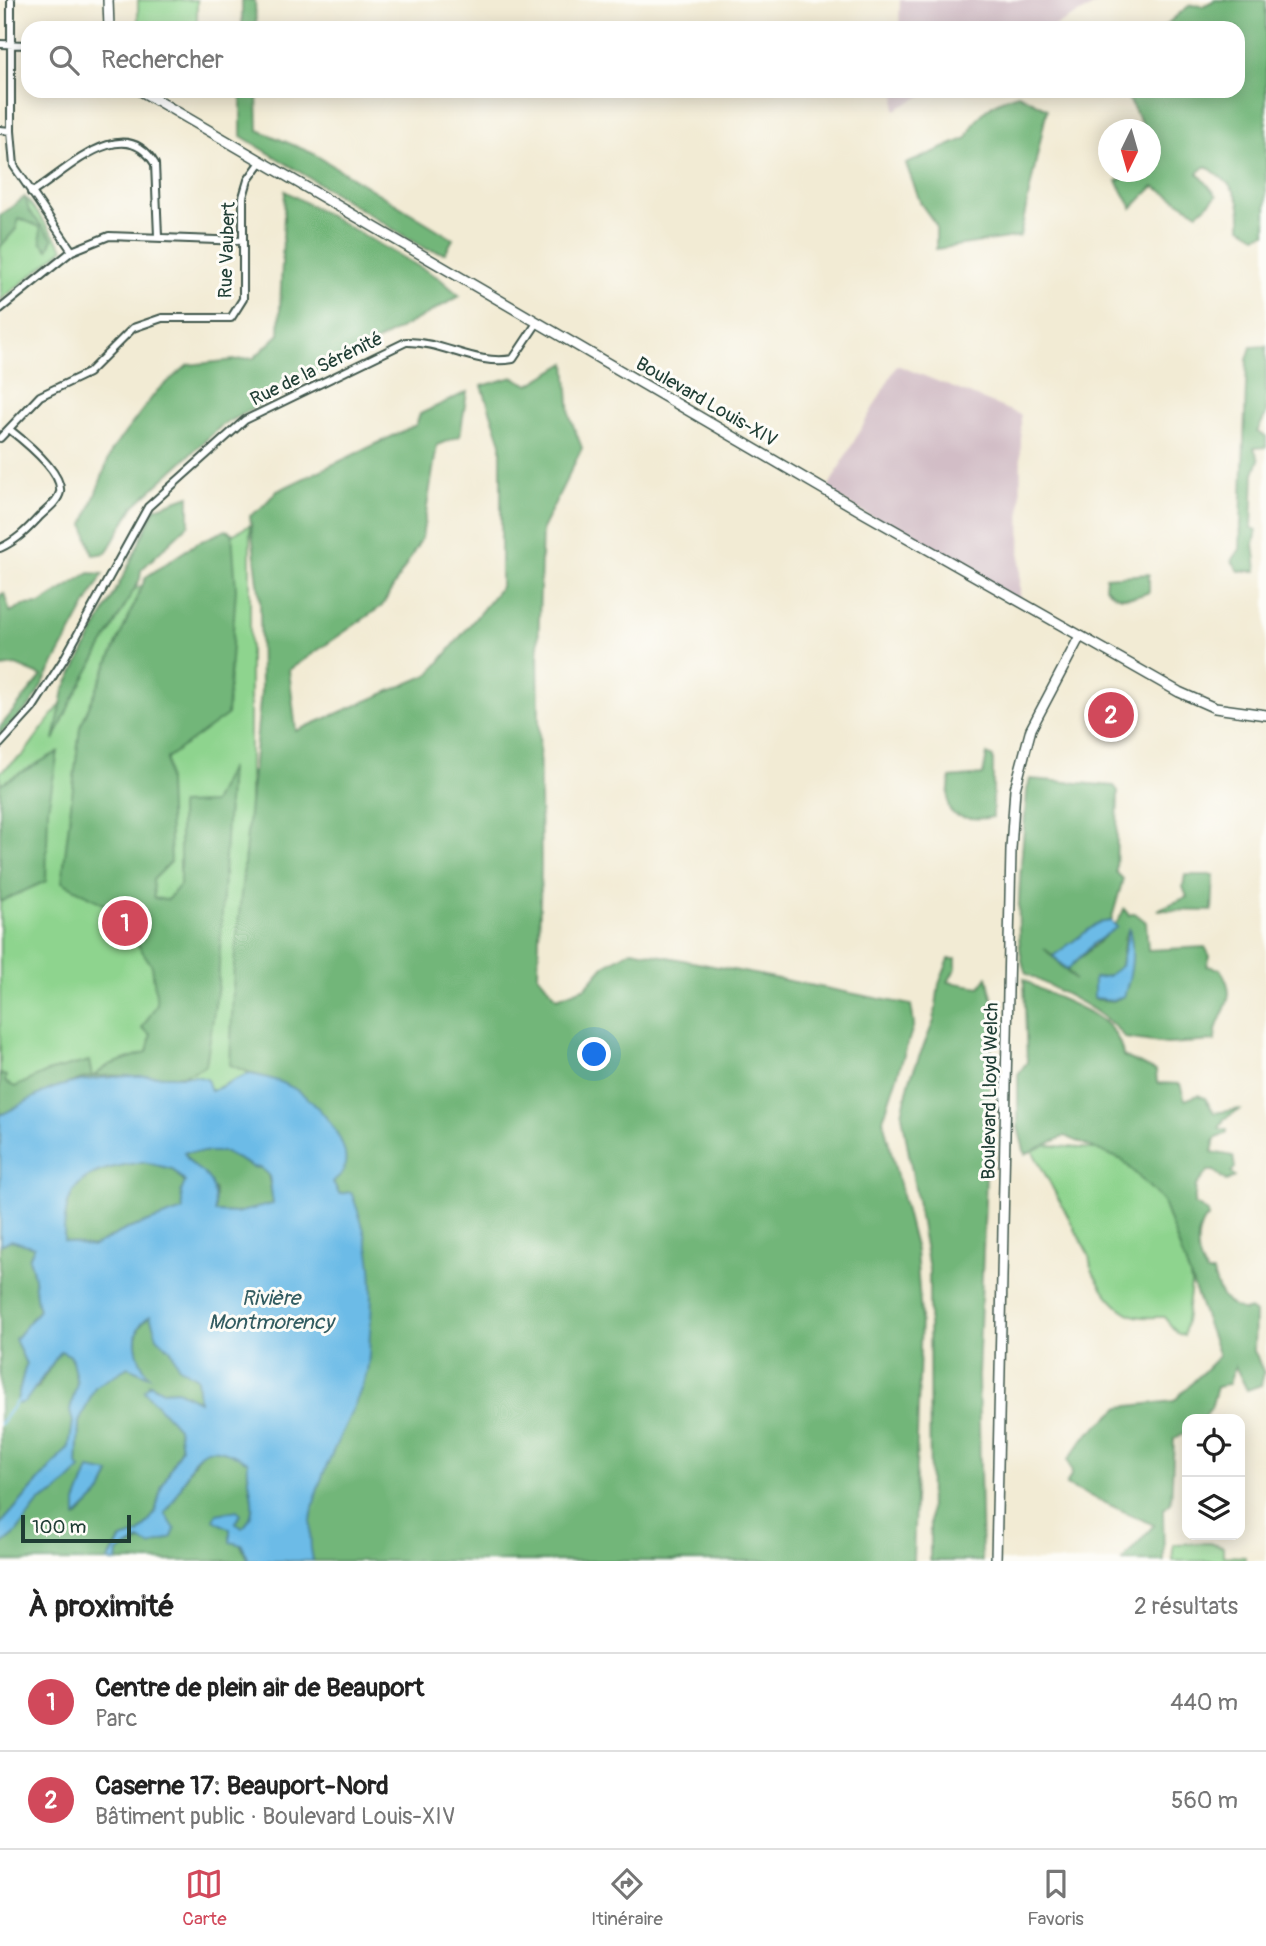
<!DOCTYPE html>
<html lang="fr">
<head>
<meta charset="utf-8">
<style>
  body { margin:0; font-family:Pangolin,sans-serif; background:#f2f2f2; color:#222 }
  .controls { position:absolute; right:21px; bottom:21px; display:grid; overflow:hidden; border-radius:14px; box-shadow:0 4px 18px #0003 }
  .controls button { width:63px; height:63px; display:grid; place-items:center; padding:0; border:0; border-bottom:2px solid #e0e0e0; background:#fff; color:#222; font:35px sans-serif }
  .compass { position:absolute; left:1098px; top:119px; width:63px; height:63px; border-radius:50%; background:#fff; box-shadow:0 4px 18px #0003; rotate:185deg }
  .scale { position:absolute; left:21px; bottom:18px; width:110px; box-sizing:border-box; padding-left:7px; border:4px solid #1f3d34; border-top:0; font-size:19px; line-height:24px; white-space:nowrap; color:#1f3d34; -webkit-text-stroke:5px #fdfcf7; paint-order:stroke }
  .you { position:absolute; left:595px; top:1055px; width:24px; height:24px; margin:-18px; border:5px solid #fff; border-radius:50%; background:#1a73e8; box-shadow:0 0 0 10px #1a73e833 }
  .badge { display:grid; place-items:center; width:46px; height:46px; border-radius:50%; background:#d1495b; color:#fff; font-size:23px; font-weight:700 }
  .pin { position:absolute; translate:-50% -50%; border:4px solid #fff; box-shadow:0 2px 7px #0006 }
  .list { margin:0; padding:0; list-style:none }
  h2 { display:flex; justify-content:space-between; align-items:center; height:91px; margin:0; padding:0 28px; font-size:30px }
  h2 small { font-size:23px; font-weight:400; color:#767676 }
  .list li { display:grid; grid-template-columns:46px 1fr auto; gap:21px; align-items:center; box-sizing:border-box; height:98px; padding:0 28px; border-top:2px solid #e0e0e0 }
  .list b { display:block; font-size:26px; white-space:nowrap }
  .list p { margin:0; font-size:23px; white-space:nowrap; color:#767676 }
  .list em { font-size:23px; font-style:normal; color:#767676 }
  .icon { flex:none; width:38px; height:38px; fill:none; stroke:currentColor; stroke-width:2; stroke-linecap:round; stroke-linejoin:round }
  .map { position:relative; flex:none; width:1266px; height:1561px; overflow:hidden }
  .search { position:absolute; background:#fff; box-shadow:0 4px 18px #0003; left:21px; right:21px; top:21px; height:77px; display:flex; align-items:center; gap:18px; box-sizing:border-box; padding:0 24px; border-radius:21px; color:#767676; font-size:26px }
  .sheet { height:287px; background:#fff }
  nav { display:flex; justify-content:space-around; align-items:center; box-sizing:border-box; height:98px; border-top:2px solid #e0e0e0; background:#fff; font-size:19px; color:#767676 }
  nav a { display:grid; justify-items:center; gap:4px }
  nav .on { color:#d1495b }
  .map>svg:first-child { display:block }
</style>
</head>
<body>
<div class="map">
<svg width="1266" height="1561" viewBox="0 0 1266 1561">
  <rect width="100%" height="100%" fill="#fdfcf7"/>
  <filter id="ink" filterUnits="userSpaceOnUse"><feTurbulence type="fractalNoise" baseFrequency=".0143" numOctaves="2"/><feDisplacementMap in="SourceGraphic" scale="14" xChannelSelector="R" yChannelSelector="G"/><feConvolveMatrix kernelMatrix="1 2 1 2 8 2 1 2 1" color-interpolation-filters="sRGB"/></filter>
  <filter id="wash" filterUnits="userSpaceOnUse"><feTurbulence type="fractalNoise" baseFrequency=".00686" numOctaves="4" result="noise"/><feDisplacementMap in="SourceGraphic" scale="28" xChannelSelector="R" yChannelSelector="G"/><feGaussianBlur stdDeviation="1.57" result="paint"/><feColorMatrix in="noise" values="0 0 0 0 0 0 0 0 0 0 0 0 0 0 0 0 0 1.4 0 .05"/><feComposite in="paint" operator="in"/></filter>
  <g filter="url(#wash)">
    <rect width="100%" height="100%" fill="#f2ebd4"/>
    <path fill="#d2bdc6" d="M900 0H1105L1051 28H899Z
      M896 91H931L895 110Z
      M897 365 1021 415 1020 601 826 491Z"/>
    <path fill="#8ed48e" stroke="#568861" stroke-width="2" d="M138 0H197V28H138Z
      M27 199 64 249 1 300 0 215Z
      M250 525V1074C236 1077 225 1086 211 1091L195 1076 0 1115V772L23 755 60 705 85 665 116 600Z
      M1032 1144 1164 1155 1187 1253 1191 1285 1184 1336 1177 1333 1164 1317C1155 1317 1144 1318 1135 1316 1114 1310 1090 1276 1089 1255L1033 1152Z
      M1209 1543 1223 1547V1556L1245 1557V1561H1173V1544Z"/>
    <path fill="#72b679" stroke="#487a56" stroke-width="2" fill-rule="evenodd" d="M242 0H255L256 28H242Z
      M1215 0H1266V233L1256 236 1241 227C1243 193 1232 185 1206 166L1198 173 1217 196 1198 213 1154 186 1132 208 1117 181 1137 172H1150L1151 165 1162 160 1151 139 1150 130 1145 129 1124 91H1238V28H1162L1190 5 1203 6Z
      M241 91H257L258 130 312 153 453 239 445 253 426 249 241 136Z
      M1018 94 1047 109 1020 236 936 249V225L921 204 906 164 967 138C977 113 993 101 1018 94Z
      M285 191 439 278 460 296 221 426 134 506 106 553 93 555 84 525 112 450 157 391 188 365 254 358 279 334Z
      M25 197 29 211 53 239 48 250 41 242 40 227 19 218 16 229 0 247V216Z
      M1266 346V414L1257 432 1266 436V447L1254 448 1259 460 1254 473 1252 528 1257 530 1254 544 1257 571H1239L1232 561 1240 549 1247 360 1251 347Z
      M566 363 570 417 582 448 542 529 538 650 541 866 538 975 557 998 586 987 604 966 632 950 911 1005 914 1024 883 1120 916 1251 921 1316 913 1561H313L309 1541 312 1506 329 1456 348 1420 351 1192 339 1194 333 1182 336 1177 335 1132 314 1106 300 1092 230 1065 234 966 261 691 260 600 250 516 261 508 277 491 416 425 420 414 467 392 460 436 437 445 422 538 382 606 289 670 296 731 430 674 501 587V443L482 386 513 377 529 385Z
      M189 496V524L141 570 140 579 70 704 54 740 64 690 129 565 155 508Z
      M226 530 232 533 236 589 227 715 167 758 171 862 153 880 154 898 167 900 180 885V804L213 803 230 767 218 985 206 1065C173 1088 127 1070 90 1077 56 1084 32 1105 0 1115V1074L6 1076 5 1082 15 1087 47 1072 89 1061 92 1077 109 1065 147 1052 151 1035 142 1028 157 1004 152 966 115 910 62 882 80 727 146 577 197 543Z
      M89 573 103 574 31 705 0 734V727L42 676 16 665 0 667V595L4 593 10 612 24 605 40 604Z
      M1149 574V592C1133 599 1117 601 1105 587L1106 577Z
      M58 752 48 808 46 881 0 902V784Z
      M987 754 993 757V817C983 819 953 821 949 808 946 800 950 786 950 778L983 775Z
      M1030 779 1114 786 1118 791 1116 872 1123 879 1111 921 1098 923 1053 956 1044 948 1075 980 1067 970C1087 950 1114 934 1124 909L1129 915 1135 913 1146 922 1148 950 1205 947 1210 956 1207 966 1220 969C1243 1002 1214 1013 1215 1041L1167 1044 1125 1038C1100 1006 1061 994 1026 973 1010 940 1025 831 1027 790ZM1129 929C1135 952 1131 974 1124 996L1113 1001 1094 999V978L1108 976 1121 966 1125 936Z
      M1185 875H1214L1212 911 1157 910 1187 897 1183 887Z
      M949 959H956V968L948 982 980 987 987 977 993 1001 978 1376 982 1561H930L929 1269 902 1114 910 1079 934 1021 939 984Z
      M1024 979C1057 1005 1117 1008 1123 1056L1156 1071 1157 1083 1180 1084 1185 1100 1198 1095 1205 1098 1214 1113 1241 1109 1224 1119 1219 1129 1227 1130V1133L1215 1139 1212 1152 1233 1156 1235 1168 1231 1172 1235 1177 1226 1181 1214 1171H1208L1196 1186 1194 1204 1208 1212V1218L1204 1220C1195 1236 1195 1258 1207 1273H1213C1218 1294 1224 1304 1244 1311L1250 1309 1255 1313 1254 1351 1264 1373 1261 1385 1247 1390 1235 1366 1229 1384 1217 1387 1211 1408 1202 1419H1187V1431L1174 1439 1171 1503 1163 1509 1164 1561H1122L1154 1525 1066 1485 1072 1473 1068 1460 1085 1437 1120 1407 1174 1401 1219 1356 1162 1200 1122 1160 1065 1136 1025 1154 1018 1127V1074L1027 1062Z
      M224 1151 253 1167 261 1168 268 1175 274 1205 236 1213 215 1212V1190L184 1155V1152Z
      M143 1161 172 1169 185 1183 184 1210 125 1230 92 1247 63 1241C65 1178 85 1170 143 1161Z
      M11 1240 35 1247 29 1259C37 1277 33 1292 39 1310L15 1339 26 1364 17 1400 38 1387 61 1350 71 1355 77 1383 70 1410 73 1422 69 1447 0 1525V1245Z
      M150 1316C157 1338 158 1333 171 1349 183 1365 178 1366 197 1378L199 1402 177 1390 163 1391 150 1384 178 1428 181 1448 162 1486 155 1513 139 1534 120 1539 108 1561H0V1546L15 1534 39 1502 56 1493 80 1469 77 1464 79 1422 95 1386 128 1367 147 1375C135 1357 129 1330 150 1316ZM89 1470 110 1474 102 1492 77 1517 76 1503Z
      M221 1447 248 1462C245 1484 263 1511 242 1529L235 1522 214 1519 231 1529 248 1558 246 1561H117L118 1552 170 1526 165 1513C181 1494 187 1468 203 1450Z"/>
    <path fill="#6cbbe7" stroke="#467c8e" stroke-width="2" fill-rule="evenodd" d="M1111 921 1117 927 1093 944 1067 970 1053 956 1098 923Z
      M1129 928C1135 952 1132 973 1124 996L1113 1000 1094 998V978L1108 976 1121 966Z
      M250 1074C267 1077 287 1083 301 1093 320 1107 355 1146 343 1171 341 1176 336 1178 333 1182L339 1194 351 1192C372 1246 375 1274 370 1332 369 1346 370 1362 366 1375 347 1437 298 1492 313 1561H246L248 1558 242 1545 230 1542V1529L214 1520 217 1514 237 1510 241 1515 235 1522 242 1528C263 1511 245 1484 248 1462 185 1427 198 1472 165 1513L175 1529 172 1537 151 1546 139 1540 118 1552 117 1561H108L121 1539 139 1534 155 1513 162 1486 181 1448 178 1428 144 1391 150 1384 163 1391 177 1390 199 1401 197 1378 179 1367 171 1350 157 1337 150 1316C127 1330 136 1359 149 1376L128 1367 95 1387 79 1422 77 1464 81 1469 56 1493 39 1502 15 1534 0 1546V1525L69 1447 73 1422 70 1410 77 1383 71 1356 61 1351 25 1402 18 1404 17 1400 26 1364 15 1339 39 1310C33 1291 37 1277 29 1259L34 1247 11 1240 0 1245V1115C19 1108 35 1094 54 1088 100 1073 147 1076 195 1076L207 1079 211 1091C225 1086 236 1077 250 1074ZM184 1152H224L253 1167 261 1168 269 1175 273 1204 236 1213 215 1212C215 1162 196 1180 184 1152ZM143 1162 172 1169 185 1182 181 1192 183 1210 125 1230 92 1247 64 1241C63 1179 87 1170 143 1162Z
      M89 1469 110 1473 102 1492 76 1517V1503Z"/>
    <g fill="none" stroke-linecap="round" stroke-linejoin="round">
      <path stroke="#6cbbe7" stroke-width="2.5" d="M0 1424 17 1401"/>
    </g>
  </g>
  <g filter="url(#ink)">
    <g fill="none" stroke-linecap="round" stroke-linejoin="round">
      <defs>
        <path id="street" d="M11 0V131L14 166 72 251
          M0 44 28 45
          M0 130 11 131
          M31 193C65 173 123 110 155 164L158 236
          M0 309 72 251 109 236 243 241
          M0 438 40 396 88 373 133 328 162 318H231L243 299V197L248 180 261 162
          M0 548C16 541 27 530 39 517 46 510 58 502 60 492 63 472 23 440 9 429
          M0 744 32 709 64 659 148 507 245 420 406 342C443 341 475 366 513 359L537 323"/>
        <path id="secondary" d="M108 0 109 28
          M141 91 864 513 1179 692 1215 708 1266 715
          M996 1561 1011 849 1015 789 1031 729 1080 636"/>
      </defs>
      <use href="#street" stroke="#3f574c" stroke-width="10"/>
      <use href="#secondary" stroke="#3f574c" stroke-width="12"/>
      <use href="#street" stroke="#fff" stroke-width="6"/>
      <use href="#secondary" stroke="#fff" stroke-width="9"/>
    </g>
  </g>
  <g text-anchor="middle" stroke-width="6" stroke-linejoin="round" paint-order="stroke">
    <g font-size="19" fill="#1f3d34" stroke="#fdfcf7">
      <text transform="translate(226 250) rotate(-88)" y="7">Rue Vaubert</text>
      <text transform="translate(316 368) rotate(-26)" y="7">Rue de la Sérénité</text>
      <text transform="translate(707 401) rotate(30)" y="7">Boulevard Louis-XIV</text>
      <text transform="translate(989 1091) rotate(-89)" y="7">Boulevard Lloyd Welch</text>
    </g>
    <g font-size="21" font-style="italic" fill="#325c61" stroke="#fdfcf7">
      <text x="271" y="1305">Rivière<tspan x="271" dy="24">Montmorency</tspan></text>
    </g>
  </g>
</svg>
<div class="controls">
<button><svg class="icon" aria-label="locate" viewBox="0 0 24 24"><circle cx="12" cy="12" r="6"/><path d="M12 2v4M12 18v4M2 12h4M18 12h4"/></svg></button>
<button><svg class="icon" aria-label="layers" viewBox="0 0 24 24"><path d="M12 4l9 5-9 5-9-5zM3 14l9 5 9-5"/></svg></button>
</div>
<svg class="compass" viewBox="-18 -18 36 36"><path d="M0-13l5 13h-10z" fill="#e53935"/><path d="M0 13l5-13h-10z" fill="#767676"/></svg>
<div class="scale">100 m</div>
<div class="you"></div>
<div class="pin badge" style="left:125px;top:923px">1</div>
<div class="pin badge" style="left:1111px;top:715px">2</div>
<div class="search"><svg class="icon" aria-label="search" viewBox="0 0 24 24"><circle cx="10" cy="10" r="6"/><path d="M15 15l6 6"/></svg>Rechercher</div>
</div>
<section class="sheet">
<h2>À proximité<small>2 résultats</small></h2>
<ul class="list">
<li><span class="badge">1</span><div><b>Centre de plein air de Beauport</b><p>Parc</p></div><em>440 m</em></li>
<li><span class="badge">2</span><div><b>Caserne 17: Beauport-Nord</b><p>Bâtiment public · Boulevard Louis-XIV</p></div><em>560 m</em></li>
</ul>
</section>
<nav>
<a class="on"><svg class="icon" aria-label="map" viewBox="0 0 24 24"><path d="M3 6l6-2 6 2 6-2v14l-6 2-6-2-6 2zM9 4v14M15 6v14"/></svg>Carte</a>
<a><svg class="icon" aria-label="directions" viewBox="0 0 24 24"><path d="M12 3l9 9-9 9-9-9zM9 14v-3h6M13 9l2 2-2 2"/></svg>Itinéraire</a>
<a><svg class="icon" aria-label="saved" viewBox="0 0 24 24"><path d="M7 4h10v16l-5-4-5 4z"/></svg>Favoris</a>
</nav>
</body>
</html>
